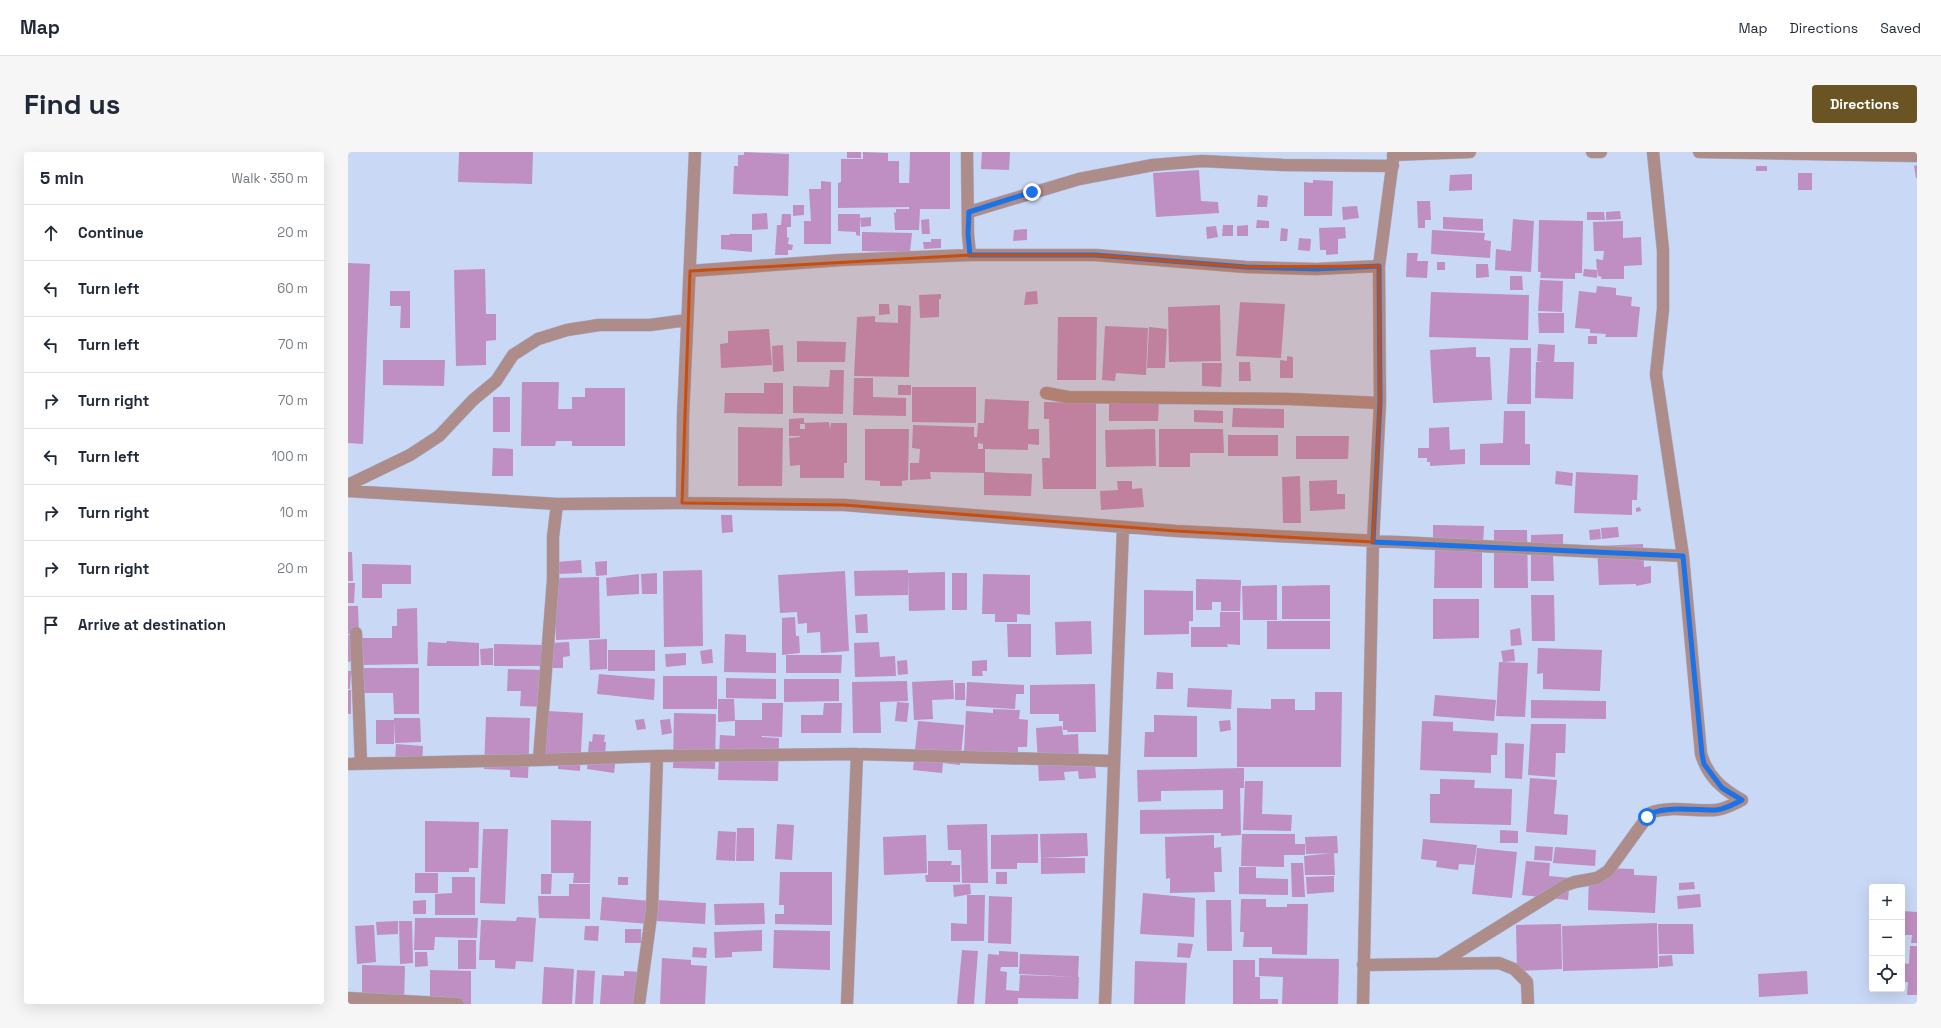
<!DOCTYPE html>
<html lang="en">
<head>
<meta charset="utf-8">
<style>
  body { margin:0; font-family:"Space Grotesk",sans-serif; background:#f6f6f7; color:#1f2937 }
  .controls { position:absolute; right:12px; bottom:12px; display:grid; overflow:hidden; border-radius:4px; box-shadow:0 4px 16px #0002 }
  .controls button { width:36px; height:36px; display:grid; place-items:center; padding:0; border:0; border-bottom:1px solid #e0e1e3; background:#fff; color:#1f2937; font:20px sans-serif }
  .stop { position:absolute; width:12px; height:12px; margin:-9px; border:3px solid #1a73e8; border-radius:50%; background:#fff }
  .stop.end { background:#1a73e8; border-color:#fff; box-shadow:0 1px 4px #0008 }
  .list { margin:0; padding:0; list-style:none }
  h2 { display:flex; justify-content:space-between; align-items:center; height:52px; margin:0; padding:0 16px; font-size:17px }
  h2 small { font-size:13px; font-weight:400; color:#747a83 }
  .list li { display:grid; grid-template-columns:26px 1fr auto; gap:12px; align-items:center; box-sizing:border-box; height:56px; padding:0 16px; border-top:1px solid #e0e1e3 }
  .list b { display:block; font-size:15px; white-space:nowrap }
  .list em { font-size:13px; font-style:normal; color:#747a83 }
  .icon { flex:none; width:22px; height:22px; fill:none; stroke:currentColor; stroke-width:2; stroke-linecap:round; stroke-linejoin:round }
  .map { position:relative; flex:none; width:1569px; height:852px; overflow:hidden; border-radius:4px }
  header { display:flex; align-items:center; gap:24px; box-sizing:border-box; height:56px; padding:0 20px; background:#fff; border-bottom:1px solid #e0e1e3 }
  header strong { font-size:19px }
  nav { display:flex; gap:22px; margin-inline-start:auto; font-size:14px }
  .intro { display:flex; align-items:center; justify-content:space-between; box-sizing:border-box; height:96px; padding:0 24px }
  h1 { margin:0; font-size:28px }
  .button { padding:10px 18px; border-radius:4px; background:#6b5424; color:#fff; font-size:14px; font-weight:700 }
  main { display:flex; gap:24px; padding:0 24px }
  aside { flex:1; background:#fff; border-radius:4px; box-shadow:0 4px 16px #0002 }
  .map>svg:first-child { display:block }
</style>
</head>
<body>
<header>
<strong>Map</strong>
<nav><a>Map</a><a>Directions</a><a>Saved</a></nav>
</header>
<div class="intro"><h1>Find us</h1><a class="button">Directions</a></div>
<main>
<aside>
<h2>5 min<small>Walk · 350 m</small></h2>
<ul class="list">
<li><svg class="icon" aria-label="ahead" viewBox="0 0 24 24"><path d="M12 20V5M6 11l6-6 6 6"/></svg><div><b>Continue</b></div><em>20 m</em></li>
<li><svg class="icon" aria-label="left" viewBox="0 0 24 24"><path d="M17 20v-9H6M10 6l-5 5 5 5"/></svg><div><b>Turn left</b></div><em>60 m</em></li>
<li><svg class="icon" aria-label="left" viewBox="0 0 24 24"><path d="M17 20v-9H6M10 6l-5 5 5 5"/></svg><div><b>Turn left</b></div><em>70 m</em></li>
<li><svg class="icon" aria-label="right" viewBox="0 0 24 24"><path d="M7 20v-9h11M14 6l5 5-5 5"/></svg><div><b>Turn right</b></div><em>70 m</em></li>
<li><svg class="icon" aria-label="left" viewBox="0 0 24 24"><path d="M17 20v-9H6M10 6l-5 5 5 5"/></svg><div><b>Turn left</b></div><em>100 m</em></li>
<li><svg class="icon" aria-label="right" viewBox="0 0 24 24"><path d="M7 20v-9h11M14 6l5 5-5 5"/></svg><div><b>Turn right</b></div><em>10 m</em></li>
<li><svg class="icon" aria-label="right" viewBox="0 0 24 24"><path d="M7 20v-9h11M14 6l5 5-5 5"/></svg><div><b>Turn right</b></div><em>20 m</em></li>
<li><svg class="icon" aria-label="arrive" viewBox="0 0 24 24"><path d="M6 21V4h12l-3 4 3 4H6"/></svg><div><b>Arrive at destination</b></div></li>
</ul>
</aside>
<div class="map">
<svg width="1569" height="852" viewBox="0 0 1569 852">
  <rect width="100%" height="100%" fill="#c9d8f5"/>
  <path fill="#bf8ec2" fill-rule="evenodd" d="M111 0H185L184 32 110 30Z
    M396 0 441 2 440 44 385 42 386 14H390V3H396Z
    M499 0H513V6H499Z
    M515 0 540 1V9H551V31H561V38L562 0H602V57H572L571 78H547L546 60 548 61V57H561V55L490 56V31L493 30V7H515Z
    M634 0H662L661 18 633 17Z
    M1569 13V26H1568L1566 14Z
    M1408 14H1419V19H1408Z
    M851 18 853 49 870 50 871 61 808 65 805 21Z
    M1450 21H1464V38H1450Z
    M1124 22V38L1101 39 1102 23Z
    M965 28 985 29 984 64H956V30L965 31Z
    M473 29 483 30V92H456V69H463L461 37H473Z
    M910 43 920 44 919 55H909Z
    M1069 49H1082L1083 68H1077V76H1070Z
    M445 53H456V63L445 64Z
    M1009 54 1011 66 995 68 994 55Z
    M1272 59 1273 67 1258 68V60Z
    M1239 60H1256L1257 68H1239Z
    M419 61 420 77 404 78V62Z
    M434 62H443V75H439V86L441 85 440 92 445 93 444 98H440V103H427L429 73H433Z
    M490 62H512V84L508 83V80L490 79Z
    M523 65V74L513 75 512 66Z
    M1095 65 1135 67V79L1095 77Z
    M581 67 582 82H574L573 68Z
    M1165 67 1186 69 1183 120 1147 118 1148 97 1163 99Z
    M909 68 921 69V76H908Z
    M1191 68 1235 69 1234 121H1227V127L1192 126 1193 120H1190Z
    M1275 69V86L1293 85 1294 113 1276 114V127H1253L1254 125 1250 124V116L1249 126 1235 124 1236 117 1249 118 1248 107 1255 108 1256 99H1246L1245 70Z
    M875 73H885V84H874Z
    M900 73V84H889V74Z
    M868 74 870 85 859 87 858 75Z
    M997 75 998 86 990 87V102L978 103V98H972L971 76Z
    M933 76 940 77 939 89H932Z
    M679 77V88L665 89 666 78Z
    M1084 78 1137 81 1136 88 1143 89 1142 106 1083 102Z
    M514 80 564 81 562 100 514 99Z
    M382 82H404V100L373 97V83H381Z
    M951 86 963 87 962 99 950 98Z
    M583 87H593V96L576 97 575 90H583Z
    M1059 101H1070L1069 109H1080L1079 126 1058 125Z
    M1089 110H1097V118H1089Z
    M0 111 22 112 15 292 0 291Z
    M1128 112H1140L1141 125 1128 126Z
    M137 117 138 162H148V188L138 189V213L108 214 106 118Z
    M1162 124H1174L1175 138H1162Z
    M1192 128 1215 129 1214 160 1190 159Z
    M1249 134 1268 136V143L1284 145 1283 154 1292 155 1289 185H1257L1258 182 1242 181V177L1227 176 1231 139 1248 141Z
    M42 139H62V176H52L53 154H42Z
    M689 139 690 152 676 153 678 140Z
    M1083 140 1181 143 1180 188 1081 185Z
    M593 142V147H591V165L572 166 571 143Z
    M892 150 937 152 933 206 888 204Z
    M531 152H541L542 162 531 163Z
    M550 153 563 154 561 225 506 224 509 165 527 164V170L550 171Z
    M872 153 873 209 821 210 820 155Z
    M1190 161H1216V181H1191Z
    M710 165H749L748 228H709Z
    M757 174 800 176 798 223 768 221 767 229 754 228Z
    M801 175 819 177 817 216H799Z
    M421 177 424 213 373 216 372 192 380 191V179Z
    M1240 184H1249V192H1240Z
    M449 189 498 190 497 210H449Z
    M1190 192 1207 193 1206 210H1226L1225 247 1187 246 1188 210H1195L1189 209Z
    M435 193 436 219 425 220 424 194Z
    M1128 195V205H1142L1144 248 1085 251 1082 198Z
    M1162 196H1183V252H1159Z
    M939 204 945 205V226H932V208L939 209Z
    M35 208H97L96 234 35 233Z
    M891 210H902L903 229H891Z
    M854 211H874L873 235 854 234Z
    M482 218H496L495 262 445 261V234L481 235Z
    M506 226H525V245L558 246V264L505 263Z
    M174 230H211L210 257H224V245H237V236H277V294H224V289H208L207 294H173Z
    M416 231H435V262L376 261 377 241H416Z
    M550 233H563V243H550Z
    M564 235H628V271L564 270Z
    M145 245H162V280H145Z
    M637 247 681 249 680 277H691V293L680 292V298L637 297V320L684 322 683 344 636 343V321L582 320 583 327 562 328V311H571L572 297 564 296 565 273 626 275V285H629L630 271H636ZM630 291 635 292V297H630Z
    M811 249 810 269H761V250Z
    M696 250 748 251V337H695L694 306H702L701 267H696Z
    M885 256 936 257V276L884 275Z
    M846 258 875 259V271L846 270Z
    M1156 259H1177V292H1182V313H1132V292L1155 291Z
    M456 266V271L481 270 482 277 483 271H499V311H496V326H452V313L442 314 441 286 452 285V284H441V267ZM452 272H457V277H452Z
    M390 275 435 276 434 334H390Z
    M1101 275 1102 298 1117 297V312L1082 314V310H1079V306H1070V296H1081V276Z
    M517 277H561L560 328 554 329V334H532V329L517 328Z
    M807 277 808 314 758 315 757 278Z
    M811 277H875L876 301H842V315H811Z
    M880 283H930V304H880Z
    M948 284H1001L1000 307H948Z
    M145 296 165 297V324H144Z
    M1208 319 1225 321 1224 334 1207 332Z
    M1228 320 1290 323 1289 348H1284V363L1226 361Z
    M952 324 953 371H935L934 325Z
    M989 328V342H997V357L962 359 961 329Z
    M769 329H784V337L794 336 796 355 753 358 752 339 770 338Z
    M1292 355 1293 359 1288 360V356Z
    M373 363H384L385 380 374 381Z
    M1085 373 1136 374 1135 393 1085 392Z
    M1270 375 1271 385 1254 387 1253 376Z
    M1252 377 1253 387 1242 388 1241 378Z
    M1146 378H1179L1180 436H1146Z
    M1215 382V404H1205L1206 429H1183V383Z
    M1295 392 1296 415 1303 414V431L1288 434V432L1251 433 1249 394Z
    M1087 396H1134V436H1086Z
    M0 400H4L5 429H0Z
    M233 408 234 421 209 422 208 410Z
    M259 409V423L248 424 247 410Z
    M14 412 63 413V432H34V446H14Z
    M354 418 355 494 316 495 315 419Z
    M560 418V443L507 444 506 419Z
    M497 419 501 499 473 501 472 480 459 481V471L450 472 449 460 432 461 430 423Z
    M597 420V458L561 459 560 421Z
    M309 421V442H294L293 422Z
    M604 421H619V458H604Z
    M291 422V442L259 444 258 426Z
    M635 422 682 423V463L669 462V470H647V462H634Z
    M251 425 252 486 208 488 206 426Z
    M848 427 893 428 892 459H873V450H864V458H848Z
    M0 431H7L6 451H0Z
    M929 433V468H895L894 434Z
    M982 433V467H934V434Z
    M796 438 845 439V469H841V482L796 483Z
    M1183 443H1206L1207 489H1184Z
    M1085 447H1131V486L1085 487Z
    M0 454H10L11 482H0Z
    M69 456 70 512 13 513V486H44V474H49V457Z
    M872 460H892V493L879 492 880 495H843V475H872Z
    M519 462 520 481H508L507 463Z
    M447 465 448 484H451L452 501 434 503V466Z
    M743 469 744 502 708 503 707 470Z
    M919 469H982V497H919Z
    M659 472H683V505H660Z
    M1172 476 1174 493 1163 494 1162 478Z
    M377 482 398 483V500L428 501V521L376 520Z
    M0 483H4L5 509 0 510Z
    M259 487V517L242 518 241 488Z
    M99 489 131 491V514H79L80 490 98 491Z
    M221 490 222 504 215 505V516H202L201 491Z
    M531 490 532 505 547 504 548 524 507 525 506 491Z
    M146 492 196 493V514H146Z
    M145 496V513H133L132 497Z
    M1190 496 1254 498 1252 539 1195 537V521L1189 522Z
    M364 497 365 511 354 512 352 499Z
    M1166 497 1167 509 1155 510 1153 499Z
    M260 498H307V519H260Z
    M338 501V513L318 515 317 502Z
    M438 503H494L493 521H438Z
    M559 508 560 522 550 523 549 509Z
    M639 508V519H634L635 524H624V509Z
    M1151 510 1180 511 1177 565 1148 564Z
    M6 516H71V562H46L45 541H6Z
    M160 517 198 518 197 555 172 554 173 539H159Z
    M0 519H3L2 537H0Z
    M809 520 825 521V537H808Z
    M251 522 307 527 306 548 249 542Z
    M315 524H369V557H315Z
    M378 526 428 527V547L378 546Z
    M436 527H491V549L436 550Z
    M605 528 606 547 584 548 585 567 566 568 564 530Z
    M559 529 560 549 532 550 533 581H505L504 530Z
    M619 530 676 533V542H668L667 557 618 554Z
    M607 531H617V548H607Z
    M747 532 748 580H719L720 578H715V569H711V562H682V533Z
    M840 536 884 538 883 557 839 555Z
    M0 538H3V562H0Z
    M967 540H994L993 615H889V556L923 557V547H947V558H967Z
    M1087 543 1148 548 1146 569 1085 564Z
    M370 547H386L387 568H414V585L431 586 430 629 370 628 372 583 387 584V569L370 570Z
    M1183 548 1258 549V567L1183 566Z
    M549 550 561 551 559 570 547 569Z
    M414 551H435L434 585 414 584Z
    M476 551H494L493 581H453V563H475Z
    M645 557 672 558 671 567 680 568 679 595H670V604L616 601 618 559 645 561Z
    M199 559 235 561 232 619 210 617V612H197Z
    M326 561 368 562 367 617 325 616Z
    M806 563 849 564V605H796L797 580H806Z
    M138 565 182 566 180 626 162 625V618L136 617Z
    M46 566H72L73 590 47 591 46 569V592H28V568H46Z
    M296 567 298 577 289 578 287 568Z
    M322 567 324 581 314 583 312 568Z
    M882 568 883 578 872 580 871 569Z
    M570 569 616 573 612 613 595 611 594 621 565 618Z
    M1074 569 1105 570V579L1150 581 1149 603H1143V621L1072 618Z
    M1183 572H1218L1217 601H1208L1207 625 1180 623Z
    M714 574 715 583 730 582 731 612 747 611 748 626 731 627 730 619 716 620 717 628 691 629 688 576Z
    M245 582 257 583 256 590H258L257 604 268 605 266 621 239 617 241 589 244 590Z
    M1157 591 1176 592 1174 627 1157 626Z
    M48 592 75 594 74 614 47 613Z
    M896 616V636H892L893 683 873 684V681L792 682V658L875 657V638L813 639V649L790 650 789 618Z
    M1182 626 1209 628 1206 662 1220 663 1219 683 1178 680Z
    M1092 627 1127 628 1126 636 1164 637 1163 673 1082 671V642H1092Z
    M897 629H915L914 662 944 663 943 679 895 678Z
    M203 668 243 669 242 731H225L226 721H203Z
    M77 669 131 670 130 716H121V720H77Z
    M429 672 446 673 444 708 427 707Z
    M639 672 640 731H614L613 698H600L599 673Z
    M389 676H406V709H388Z
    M135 677H160L157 752 132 751Z
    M1152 678 1170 679V691H1152Z
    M370 679 388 680 387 709 368 708Z
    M739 681 740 704 693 706 692 682Z
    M690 682V711H669V717H643V683Z
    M894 682H947V692H957V703H936V715L893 714Z
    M578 683 579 721 536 723 535 685Z
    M866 683V696L873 695 874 720H866L867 740 822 741V726L818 727 817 685Z
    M989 684 990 701 958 702 957 685Z
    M1075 687 1129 693 1126 713 1111 712 1110 718 1088 715 1089 709 1073 707Z
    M1187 694 1205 695 1204 709 1186 708Z
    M1207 695 1248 698 1247 714 1205 711Z
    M1129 696 1169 700 1164 746 1124 742Z
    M986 701 987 723H957L956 704Z
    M693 706H737V721L693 722Z
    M580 709H604L603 713H612V730H578L577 723H580Z
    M1178 709 1202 711 1201 724 1222 726 1220 748 1174 743Z
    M943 711H955L957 745H944Z
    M891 715H908V726L940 727V743L891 742Z
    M1255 716 1286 717V723L1309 724 1307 761 1240 758 1241 721 1254 722Z
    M432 720H484V773L427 772V762H436V753H431Z
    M648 720H659V732H648Z
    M67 721H90V741H67Z
    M193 722H204L203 742H193Z
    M986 724V740L959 742 958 725Z
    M104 725H127V763H87V742L104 741Z
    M270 725H280V733H270Z
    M1346 730 1347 737 1331 738V731Z
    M221 732H242V767L191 766 190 744H221Z
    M622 732 623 742 606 745 605 733Z
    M795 741 847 746 846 785 792 782Z
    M1352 742 1353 755 1330 757 1329 744Z
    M619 743H637L636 789H603V771L619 772Z
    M641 744 664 745 663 792 640 791Z
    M254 745 303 749 301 772 252 768Z
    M893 747H918V755H939V752H960L959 803 924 802V795H895L896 780H892Z
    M78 748V762H65V749Z
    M309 748 358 751 357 772 308 769Z
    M858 748H883L884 799H859Z
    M416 751 417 772 367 773 366 752Z
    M1554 759 1569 760V791H1563L1564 783H1554Z
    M169 765 188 766 185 810 168 809 167 817 147 816V808H131L133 768 168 769Z
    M67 766H130L129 786 87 785 86 798H66Z
    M50 769V782L29 783 28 770Z
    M51 769H64L65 811 52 812Z
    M1309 771 1310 816 1215 819 1214 774Z
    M1213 772 1214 817 1169 819 1168 773Z
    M1310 772H1345L1346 802H1311Z
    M26 773 28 810 9 812 7 774Z
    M237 774H251L250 789 236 788Z
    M277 777H293V791H277Z
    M414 778V799L384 800V805L367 806 366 780Z
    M426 778 482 779V818L425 816Z
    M110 788H128V817H110Z
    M830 791 845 792 842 806 829 805Z
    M1562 794H1569V843H1559L1560 830H1554V811L1561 812Z
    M345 795 359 796 358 806 344 805Z
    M614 798 630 799 626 852H609Z
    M651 799 670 800V815H653L652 819 659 820 658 838 671 839 672 823 731 825 730 847 670 846V852H637L640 802 651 803Z
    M67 800H79L80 814 67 815Z
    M672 802 731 804 730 825 671 822Z
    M1324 803 1325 814 1311 815V804Z
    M314 806 343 808V813L359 814 357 852H312Z
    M911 806 991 807 990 852H934L935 825 911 824Z
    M885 808H907V825H912V847H930V852H885Z
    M787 809 839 811 837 852H786Z
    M14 813 57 814 56 852H14Z
    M196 815 226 817 224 852H194Z
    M82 818 123 819V852H82Z
    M229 818 247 819 245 852H227Z
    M276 819 293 820 291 852H252L254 823 276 824Z
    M1459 819 1460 842 1411 845 1410 822Z"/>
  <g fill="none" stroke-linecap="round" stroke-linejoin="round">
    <defs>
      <path id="minor" d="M619 0 620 82 622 103
        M1244 0H1253
        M1305 0 1315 98V157L1308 222 1335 404 1353 602C1360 625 1374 637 1394 648
        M1351 0 1569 4
        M1045 3 1122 0
        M621 60 731 27 805 13 854 9 935 13 1045 14
        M342 119 493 108 622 103H747L898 115 968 117 1031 114
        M698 241 720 245 942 247 1032 251
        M0 333 62 303 91 284 125 248 148 229 165 203 190 187 219 178 251 173H302L339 168
        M0 339 209 352 334 351 496 353 828 379 1335 404
        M334 351 335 264 347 0
        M8 481 13 611
        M191 608 205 428V385L209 352
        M0 612 191 608 309 604 509 602 765 609
        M1091 812 1218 733 1227 730 1249 726 1260 719 1302 661C1322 653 1347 660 1368 658 1377 657 1386 652 1394 648
        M1015 813 1151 811 1166 817 1179 830 1180 852
        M0 846 110 852
        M291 852 304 757 309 604
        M499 852 509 602
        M757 852 775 375
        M1015 852 1025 390 1032 251 1031 114 1046 0"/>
    </defs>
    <use href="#minor" stroke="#a6b3d0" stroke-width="13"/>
    <use href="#minor" stroke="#ad8c89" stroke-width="12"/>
  </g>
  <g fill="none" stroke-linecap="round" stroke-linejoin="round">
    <path stroke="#1a73e8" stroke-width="5" d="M684 40 621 60 620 82 622 103H747L898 115 968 117 1031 114 1032 250 1025 390 1335 404 1354 602 1356 612 1374 636 1394 648C1386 652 1378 657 1368 658 1351 659 1310 652 1299 665"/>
  </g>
  <path fill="#c64e10" fill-opacity="0.2" stroke="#c64e10" stroke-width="3" stroke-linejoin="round" d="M622 103H747L898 115 1031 114 1032 251 1025 390 828 379 496 353 334 351 342 119Z"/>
</svg>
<div class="controls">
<button>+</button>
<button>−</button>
<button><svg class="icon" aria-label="locate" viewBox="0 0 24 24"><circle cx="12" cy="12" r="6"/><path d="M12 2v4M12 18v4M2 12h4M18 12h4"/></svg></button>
</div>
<div class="stop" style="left:1299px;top:665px"></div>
<div class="stop end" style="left:684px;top:40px"></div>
</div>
</main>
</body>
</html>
